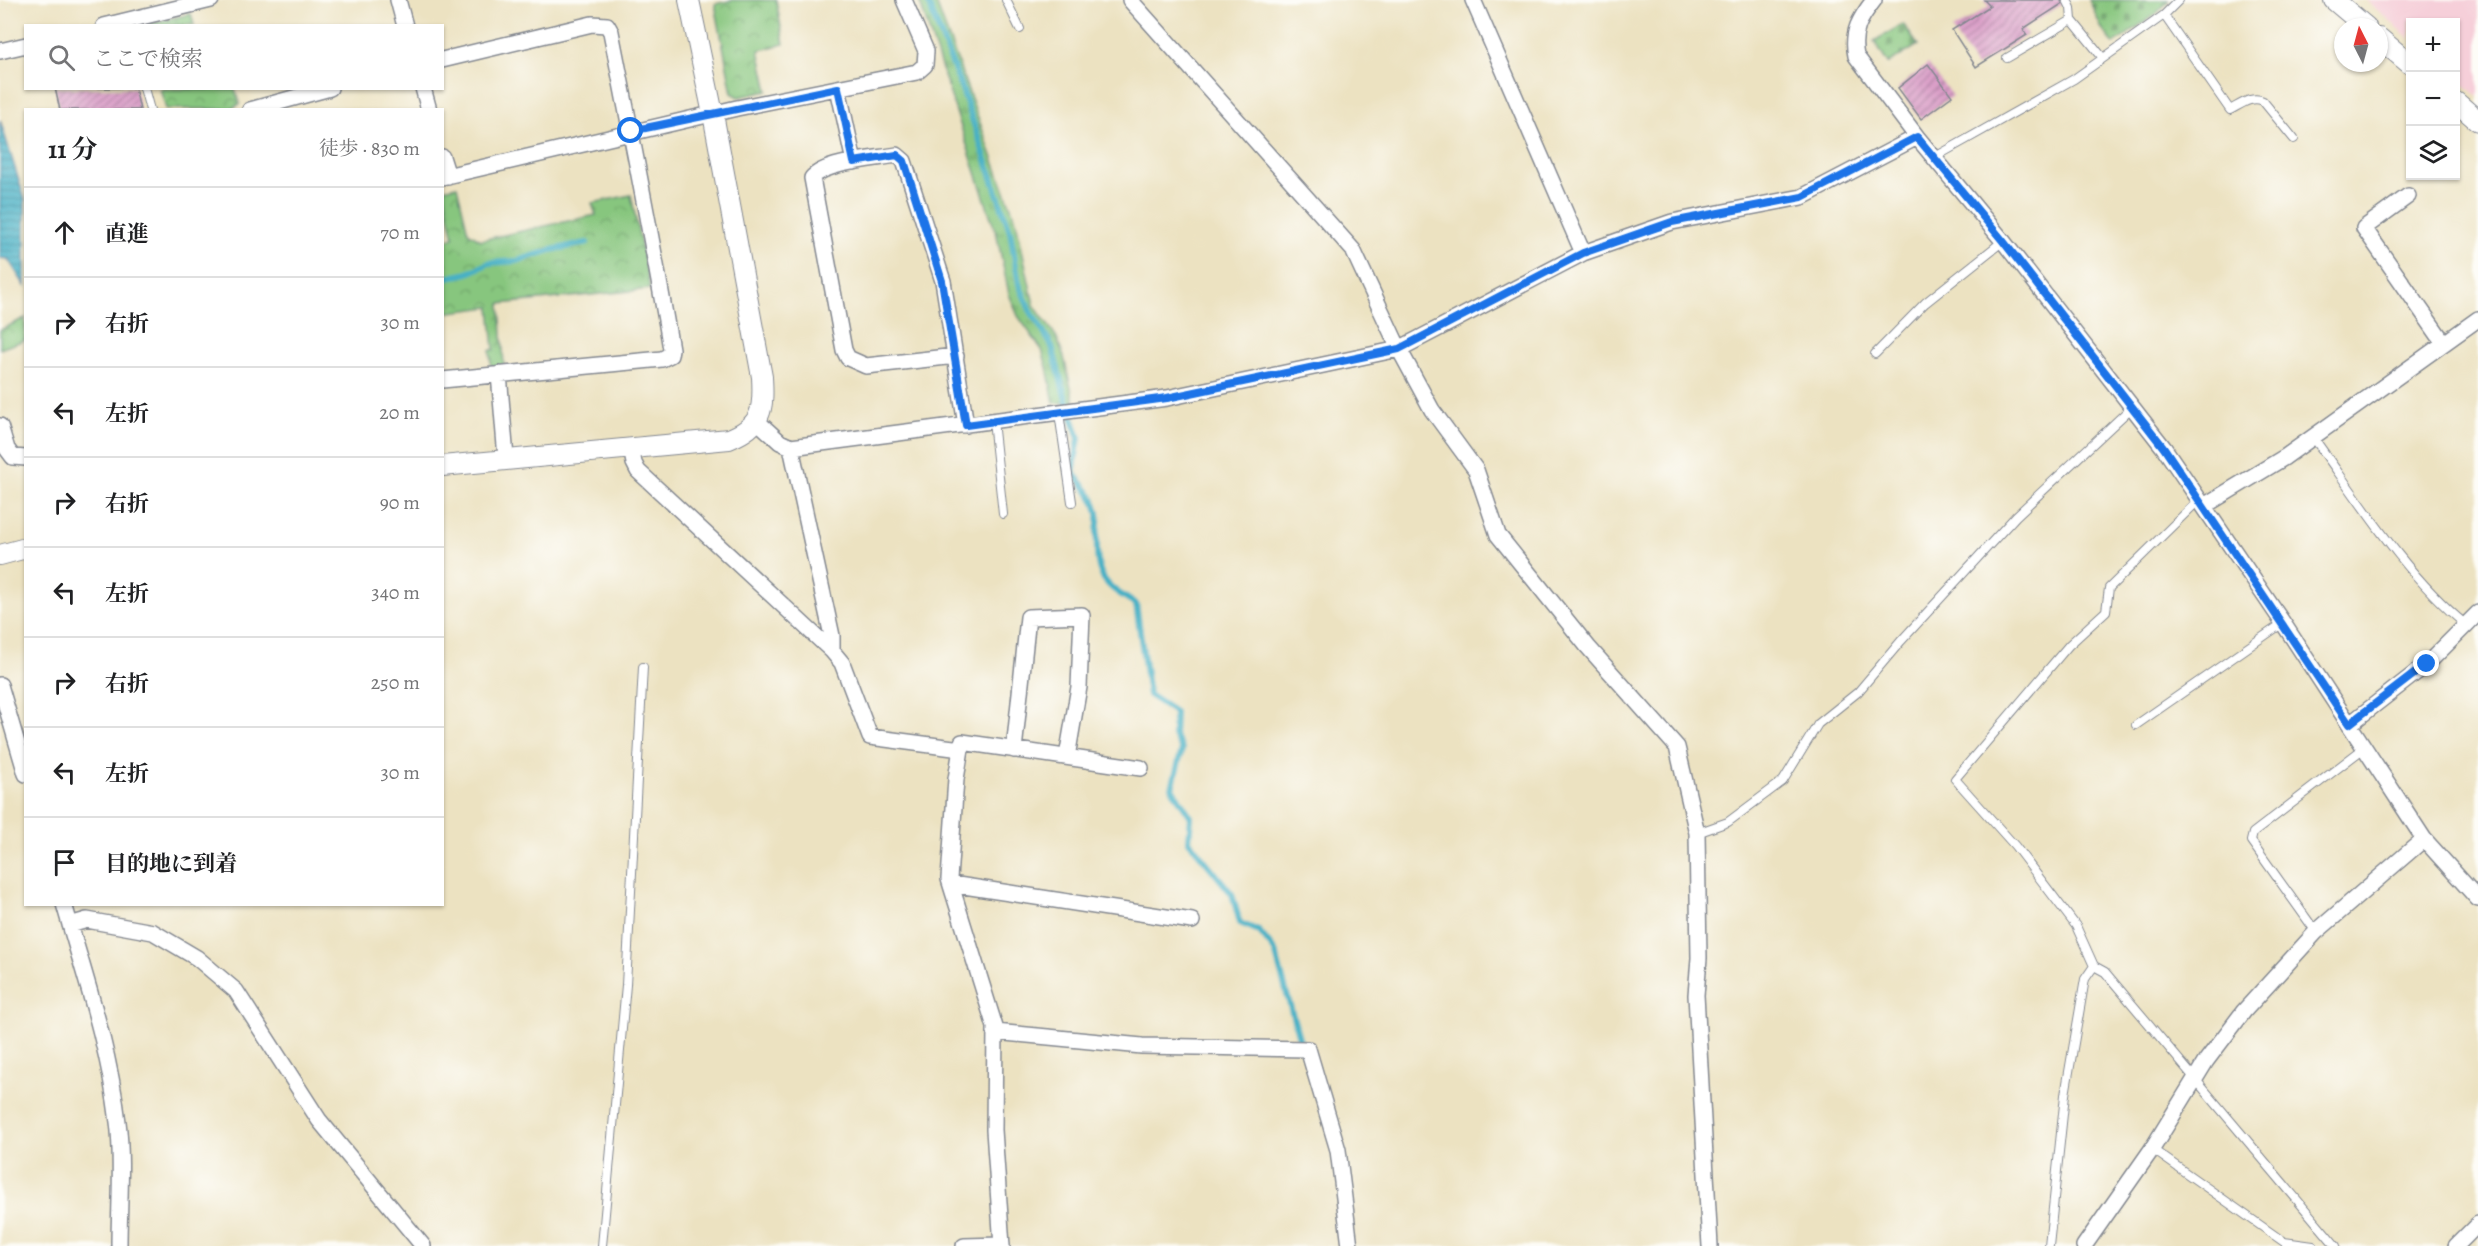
<!DOCTYPE html>
<html lang="ja">
<head>
<meta charset="utf-8">
<style>
  body { margin:0; font-family:Alegreya,"Noto Serif JP",serif; background:#f2f2f2; color:#202124 }
  .controls { position:absolute; right:18px; top:18px; display:grid; overflow:hidden; border-radius:0px; box-shadow:0 2px 4px #0004 }
  .controls button { width:54px; height:54px; display:grid; place-items:center; padding:0; border:0; border-bottom:2px solid #e0e0e0; background:#fff; color:#202124; font:30px sans-serif }
  .compass { position:absolute; left:2334px; top:18px; width:54px; height:54px; border-radius:50%; background:#fff; box-shadow:0 2px 4px #0004; rotate:354deg }
  .stop { position:absolute; width:18px; height:18px; margin:-14px; border:4px solid #1a73e8; border-radius:50%; background:#fff }
  .stop.end { background:#1a73e8; border-color:#fff; box-shadow:0 2px 6px #0008 }
  .list { margin:0; padding:0; list-style:none }
  h2 { display:flex; justify-content:space-between; align-items:center; height:78px; margin:0; padding:0 24px; font-size:26px }
  h2 small { font-size:20px; font-weight:400; color:#757577 }
  .list li { display:grid; grid-template-columns:39px 1fr auto; gap:18px; align-items:center; box-sizing:border-box; height:90px; padding:0 24px; border-top:2px solid #e0e0e0 }
  .list b { display:block; font-size:22px; white-space:nowrap }
  .list em { font-size:20px; font-style:normal; color:#757577 }
  .icon { flex:none; width:33px; height:33px; fill:none; stroke:currentColor; stroke-width:2; stroke-linecap:round; stroke-linejoin:round }
  .map { position:relative; flex:none; width:2478px; height:1246px; overflow:hidden }
  .search { position:absolute; background:#fff; box-shadow:0 2px 4px #0004; left:24px; top:24px; width:420px; height:66px; display:flex; align-items:center; gap:15px; box-sizing:border-box; padding:0 21px; border-radius:0px; color:#757577; font-size:22px }
  .panel { position:absolute; background:#fff; box-shadow:0 2px 4px #0004; left:24px; top:108px; width:420px; height:798px; border-radius:0px }
  .map>svg:first-child { display:block }
</style>
</head>
<body>
<div class="map">
<svg width="2478" height="1246" viewBox="0 0 2478 1246">
  <defs>
    <pattern id="grass-tufts" width="24" height="20" patternUnits="userSpaceOnUse" patternTransform="scale(1.5)"><rect width="24" height="20" fill="#87c67e"/><path d="M3 7l-1-3M5 7V3M7 7l1-3M15 17l-1-3M17 17v-4M19 17l1-3" fill="none" stroke="#6ea16a"/></pattern>
    <pattern id="cemetery-stones" width="16" height="16" patternUnits="userSpaceOnUse" patternTransform="scale(1.5)"><rect width="16" height="16" fill="#87c67e"/><path d="M2 7V4a2 2 0 0 1 4 0v3zM10 15v-3a2 2 0 0 1 4 0v3z" fill="#6ea16a"/></pattern>
    <pattern id="park-crowns" width="20" height="18" patternUnits="userSpaceOnUse" patternTransform="scale(1.5)"><rect width="20" height="18" fill="#87c67e"/><path d="M2 6a3 3 0 1 1 6 0M12 15a3 3 0 1 1 6 0" fill="none" stroke="#6ea16a"/></pattern>
    <pattern id="water-rules" width="6" height="5" patternUnits="userSpaceOnUse" patternTransform="scale(1.5)"><rect width="6" height="5" fill="#46b0c5"/><path d="M0 2.5h6" fill="none" stroke="#3a90a3"/></pattern>
    <pattern id="building-hatch" width="6" height="6" patternUnits="userSpaceOnUse" patternTransform="scale(1.5)"><rect width="6" height="6" fill="#da9ec7"/><path d="M-1 1l2-2M0 6l6-6M5 7l2-2" fill="none" stroke="#b081a5"/></pattern>
  </defs>
  <rect width="100%" height="100%" fill="#fdfcf7"/>
  <filter id="ink" filterUnits="userSpaceOnUse"><feTurbulence type="fractalNoise" baseFrequency=".0167" numOctaves="2"/><feDisplacementMap in="SourceGraphic" scale="12" xChannelSelector="R" yChannelSelector="G"/><feConvolveMatrix kernelMatrix="1 2 1 2 8 2 1 2 1" color-interpolation-filters="sRGB"/></filter>
  <filter id="wash" filterUnits="userSpaceOnUse"><feTurbulence type="fractalNoise" baseFrequency=".008" numOctaves="4" result="noise"/><feDisplacementMap in="SourceGraphic" scale="24" xChannelSelector="R" yChannelSelector="G"/><feGaussianBlur stdDeviation="1.35" result="paint"/><feColorMatrix in="noise" values="0 0 0 0 0 0 0 0 0 0 0 0 0 0 0 0 0 1.4 0 .05"/><feComposite in="paint" operator="in"/></filter>
  <g filter="url(#wash)">
    <rect width="100%" height="100%" fill="#ece2c1"/>
    <path fill="#f6cfd9" d="M2366 0H2478V97L2456 78V22H2410V39Z"/>
    <path fill="url(#grass-tufts)" stroke="#517a6e" stroke-width="1.5" d="M919 0H935L1016 221 1034 305 1056 336 1064 357 1074 402 1054 403 1047 367 1042 350 1018 316 1009 294 997 236Z"/>
    <path fill="url(#cemetery-stones)" stroke="#517a6e" stroke-width="1.5" d="M2089 0H2169L2158 12 2114 44 2101 27Z
      M1903 24 1918 45 1888 64 1874 41Z"/>
    <path fill="url(#park-crowns)" stroke="#517a6e" stroke-width="1.5" d="M733 0H776L784 44 759 50 768 91 739 97 732 93 715 4Z
      M191 14 194 25H142Z
      M160 89H235L240 104 230 109H166Z
      M457 186 468 232 481 240 596 215 592 203 631 195 650 289 500 304 504 366 491 367 490 350H494L490 307 443 313 442 241 454 238 443 189Z
      M25 318V340L0 349V330Z"/>
    <path fill="url(#water-rules)" stroke="#307092" stroke-width="1.5" d="M0 120 25 200V286L8 259 0 258Z"/>
    <g fill="none" stroke-linecap="round" stroke-linejoin="round">
      <path stroke="#46b0c5" stroke-width="6" d="M927 0 962 89 1010 231 1019 284 1030 310 1052 346 1066 400 1079 438 1073 473C1083 485 1095 496 1098 513 1099 520 1097 529 1097 536 1096 577 1102 584 1136 604L1149 695 1175 712 1174 735 1182 749 1172 788 1191 817 1189 841 1232 894 1240 923 1259 931 1275 951 1302 1049
        M442 279 468 273 489 263 517 261 551 250 587 243"/>
    </g>
    <g id="blocks">
      <path fill="url(#building-hatch)" d="M1984 0H2061L2062 4 2023 29 2027 35 1976 67 1952 30 1990 6Z
        M1928 64 1952 96 1921 119 1898 88Z
        M55 88H135L140 110H60Z"/>
    </g>
  </g>
  <g filter="url(#ink)">
    <use href="#blocks" fill-opacity="0" stroke="#848890" stroke-width="1.5"/>
    <g fill="none" stroke-linecap="round" stroke-linejoin="round">
      <defs>
        <path id="service" d="M1006 0 1020 29
          M2067 0 2071 8 2072 20 2103 58
          M2164 15 2230 110C2240 105 2252 95 2263 101L2294 139
          M2007 58 2072 20
          M144 88 150 110
          M1935 157 2074 79 2164 15 2179 0
          M1875 354 1925 303 2003 241
          M1059 413 1072 502
          M993 421 1003 514
          M2313 437C2358 499 2406 576 2465 624
          M2136 725 2283 623
          M1697 833 1728 822 1783 781 1818 724 1858 692 1901 641 2016 516 2131 408
          M2316 932 2251 841 2253 833 2364 748
          M2094 966 2105 972 2336 1246
          M2152 1149 2284 1242 2313 1246
          M602 1246 626 985 643 667
          M2049 1246 2065 1095 2085 979 2094 966 2076 926 2015 846 1955 779 2069 645 2106 611 2109 588 2200 499"/>
        <path id="minor" d="M398 0 405 26
          M1130 0 1353 250 1399 349 1583 253 1672 222 1802 197 1917 137
          M1473 0 1583 253
          M1874 0C1860 18 1851 32 1856 56L1917 137 2003 241 2164 448 2283 623 2424 839 2478 899
          M104 26 211 0
          M0 51 26 45
          M442 60 592 24 607 25 611 32C632 138 653 243 671 349L670 355 662 359 442 380
          M423 88 429 110
          M838 88 854 162
          M250 110 330 88
          M442 157 448 176
          M442 177 737 108 917 72 925 65 926 51 904 0
          M2408 196 2364 228 2444 343
          M956 356 866 366 848 358 844 350 812 178C825 162 875 159 897 155L904 161 943 281 966 425
          M499 374 506 458
          M757 421 780 442 791 447 1167 398 1399 349 1432 410 1476 470 1498 535 1588 647 1677 747 1697 833 1699 958 1696 995 1710 1246
          M0 426 7 449 13 457 26 458
          M791 447 832 636V651
          M631 448 634 463 638 471 832 651 842 663 870 737 961 749 956 779 949 879 995 1027 994 1130 1002 1246
          M2204 506 2285 457 2478 319
          M0 685 26 774
          M2350 724 2427 664 2478 613
          M961 749 962 742 1141 768
          M1014 750 1028 617 1082 615 1079 687 1067 757
          M951 884 1192 921
          M64 904C85 977 109 1047 118 1122 123 1159 119 1208 119 1246
          M70 925 87 920 153 932 197 958 236 991 319 1120 423 1246
          M995 1032 1142 1046 1308 1049 1338 1150 1350 1246
          M964 1246 1002 1245
          M2084 1246 2152 1149 2206 1061 2244 1011 2316 932 2424 839
          M2456 1246 2478 1224"/>
        <path id="tertiary" d="M2334 0 2366 27
          M2379 38 2410 64
          M2456 102 2478 121
          M442 466 729 439C762 426 764 410 762 377L713 114 689 0
          M0 555 26 548"/>
      </defs>
      <use href="#service" stroke="#848890" stroke-width="10"/>
      <use href="#minor" stroke="#848890" stroke-width="18"/>
      <use href="#tertiary" stroke="#848890" stroke-width="22"/>
      <use href="#service" stroke="#fff" stroke-width="8"/>
      <use href="#minor" stroke="#fff" stroke-width="15"/>
      <use href="#tertiary" stroke="#fff" stroke-width="20"/>
    </g>
  </g>
  <g fill="none" stroke-linecap="round" stroke-linejoin="round" filter="url(#ink)">
    <path stroke="#1a73e8" stroke-width="8" d="M631 131 838 88 854 162 897 155 904 161 942 281 966 425 1167 398 1399 349 1583 253 1672 222 1802 197 1917 137 2003 241 2164 448 2349 724 2427 664"/>
  </g>
</svg>
<div class="controls">
<button>+</button>
<button>−</button>
<button><svg class="icon" aria-label="layers" viewBox="0 0 24 24"><path d="M12 4l9 5-9 5-9-5zM3 14l9 5 9-5"/></svg></button>
</div>
<svg class="compass" viewBox="-18 -18 36 36"><path d="M0-13l5 13h-10z" fill="#e53935"/><path d="M0 13l5-13h-10z" fill="#757577"/></svg>
<div class="stop" style="left:631px;top:131px"></div>
<div class="stop end" style="left:2427px;top:664px"></div>
<div class="search"><svg class="icon" aria-label="search" viewBox="0 0 24 24"><circle cx="10" cy="10" r="6"/><path d="M15 15l6 6"/></svg>ここで検索</div>
<section class="panel">
<h2>11 分<small>徒歩 · 830 m</small></h2>
<ul class="list">
<li><svg class="icon" aria-label="ahead" viewBox="0 0 24 24"><path d="M12 20V5M6 11l6-6 6 6"/></svg><div><b>直進</b></div><em>70 m</em></li>
<li><svg class="icon" aria-label="right" viewBox="0 0 24 24"><path d="M7 20v-9h11M14 6l5 5-5 5"/></svg><div><b>右折</b></div><em>30 m</em></li>
<li><svg class="icon" aria-label="left" viewBox="0 0 24 24"><path d="M17 20v-9H6M10 6l-5 5 5 5"/></svg><div><b>左折</b></div><em>20 m</em></li>
<li><svg class="icon" aria-label="right" viewBox="0 0 24 24"><path d="M7 20v-9h11M14 6l5 5-5 5"/></svg><div><b>右折</b></div><em>90 m</em></li>
<li><svg class="icon" aria-label="left" viewBox="0 0 24 24"><path d="M17 20v-9H6M10 6l-5 5 5 5"/></svg><div><b>左折</b></div><em>340 m</em></li>
<li><svg class="icon" aria-label="right" viewBox="0 0 24 24"><path d="M7 20v-9h11M14 6l5 5-5 5"/></svg><div><b>右折</b></div><em>250 m</em></li>
<li><svg class="icon" aria-label="left" viewBox="0 0 24 24"><path d="M17 20v-9H6M10 6l-5 5 5 5"/></svg><div><b>左折</b></div><em>30 m</em></li>
<li><svg class="icon" aria-label="arrive" viewBox="0 0 24 24"><path d="M6 21V4h12l-3 4 3 4H6"/></svg><div><b>目的地に到着</b></div></li>
</ul>
</section>
</div>
</body>
</html>
